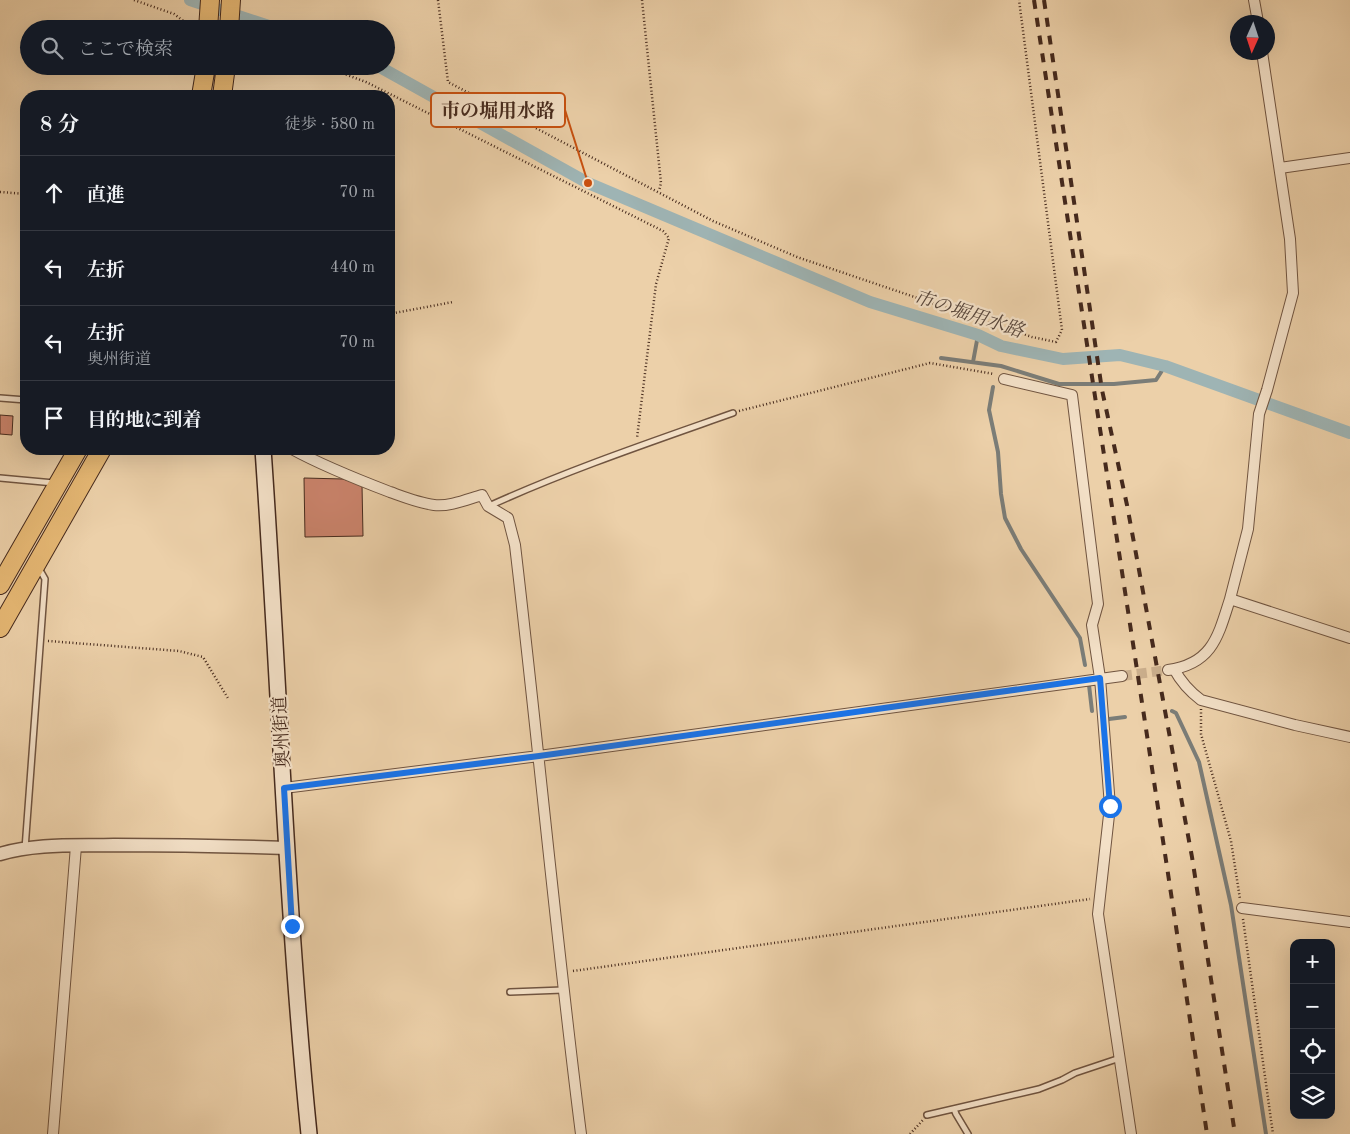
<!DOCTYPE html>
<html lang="ja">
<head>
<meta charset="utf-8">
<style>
  body { margin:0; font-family:"Old Standard TT","Noto Serif JP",serif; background:#20242c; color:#f1f3f6 }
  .controls { position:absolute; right:15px; bottom:15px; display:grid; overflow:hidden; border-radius:10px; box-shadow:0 5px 20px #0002 }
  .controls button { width:45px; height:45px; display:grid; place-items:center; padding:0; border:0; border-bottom:1px solid #363941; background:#171b24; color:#f1f3f6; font:25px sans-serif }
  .compass { position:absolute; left:1230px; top:15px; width:45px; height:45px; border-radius:50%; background:#171b24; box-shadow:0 5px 20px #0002; rotate:183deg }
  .stop { position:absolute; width:15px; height:15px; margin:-11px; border:4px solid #1a73e8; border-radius:50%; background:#fff }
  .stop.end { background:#1a73e8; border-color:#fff; box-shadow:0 1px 5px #0008 }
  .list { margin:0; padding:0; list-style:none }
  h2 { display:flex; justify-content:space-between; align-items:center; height:65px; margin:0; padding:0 20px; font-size:21px }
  h2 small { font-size:16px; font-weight:400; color:#9ea1a6 }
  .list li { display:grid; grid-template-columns:32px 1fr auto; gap:15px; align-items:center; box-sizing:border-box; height:75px; padding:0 20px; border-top:1px solid #363941 }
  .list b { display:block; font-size:19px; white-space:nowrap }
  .list p { margin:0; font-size:16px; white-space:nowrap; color:#9ea1a6 }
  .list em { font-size:16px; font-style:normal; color:#9ea1a6 }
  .icon { flex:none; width:28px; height:28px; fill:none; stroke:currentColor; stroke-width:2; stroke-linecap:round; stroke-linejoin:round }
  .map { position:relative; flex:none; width:1350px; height:1134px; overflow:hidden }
  .search { position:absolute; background:#171b24; box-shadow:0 5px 20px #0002; left:20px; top:20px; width:375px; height:55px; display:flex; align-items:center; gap:12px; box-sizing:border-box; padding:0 18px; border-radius:28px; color:#9ea1a6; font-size:19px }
  .panel { position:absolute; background:#171b24; box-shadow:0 5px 20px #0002; left:20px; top:90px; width:375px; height:365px; border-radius:20px }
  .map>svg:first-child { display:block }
</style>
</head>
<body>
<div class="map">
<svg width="1350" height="1134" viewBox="0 0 1350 1134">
  <rect width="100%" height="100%" fill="#ecd0a9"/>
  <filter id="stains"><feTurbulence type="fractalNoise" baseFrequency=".004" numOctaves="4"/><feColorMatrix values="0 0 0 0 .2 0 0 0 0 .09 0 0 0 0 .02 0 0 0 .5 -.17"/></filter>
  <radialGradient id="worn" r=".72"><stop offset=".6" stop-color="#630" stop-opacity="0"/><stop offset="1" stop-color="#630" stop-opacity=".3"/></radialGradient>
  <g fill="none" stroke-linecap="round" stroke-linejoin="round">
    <path stroke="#7b7d78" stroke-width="4" d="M941 358 1001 366 1059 384H1114L1156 380 1165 366
      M973 362 978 335
      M993 387 989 410 998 452 1001 494 1005 518 1021 549 1080 638 1085 665
      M1089 685 1092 711
      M1172 711 1176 713 1199 762 1231 905 1266 1134
      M1109 719 1125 717"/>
    <path stroke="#9eb4b4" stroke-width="12" d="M190 0 278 29
      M378 66 588 183 870 302 978 335 1001 346 1063 359 1120 355 1165 366 1350 433"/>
  </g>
  <path fill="#cc846d" stroke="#462a1d" d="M0 415 13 416 12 435 0 434Z
    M304 478 343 479 362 485 363 536 305 537Z"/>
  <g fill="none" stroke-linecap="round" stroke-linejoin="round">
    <path stroke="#cbaf8d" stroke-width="10" stroke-dasharray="10 5" stroke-linecap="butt" d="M1122 676 1168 670"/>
    <defs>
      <path id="service" d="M0 398 26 400
        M0 478 54 483
        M489 506C568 470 651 442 733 413
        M25 849 45 579 41 572 37 568
        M510 992 563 990
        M954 1109 956 1114 968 1134
        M927 1115 1039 1089 1062 1080 1075 1073 1120 1058"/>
      <path id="minor" d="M1254 0 1258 22
        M1280 168 1350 158
        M1004 379 1072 395 1098 604 1092 625 1100 678 1110 806 1098 914 1131 1134
        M292 449C323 466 356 479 390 492 404 497 419 503 434 505 449 507 468 499 482 495L488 506 508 518 515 545C538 741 556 938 581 1134
        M1230 599 1248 529 1259 414 1267 390 1293 293 1290 239 1262 52
        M1174 669C1181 682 1189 691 1201 700L1295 725 1350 737
        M1168 670C1212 664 1218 637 1230 599L1350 638
        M284 788 539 756 1122 676
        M1242 908 1350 922
        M53 1134 76 846"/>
      <path id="tertiary" d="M0 854C36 843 77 846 114 845 172 845 229 846 287 848"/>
      <path id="secondary" d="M263 449C279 677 286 906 309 1134"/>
      <path id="trunk" d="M208 29 210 0
        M229 29 231 0
        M201 96 206 66
        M222 96 226 66
        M0 585 78 449
        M0 628 102 449"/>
    </defs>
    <use href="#service" stroke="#705440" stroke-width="8"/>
    <use href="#minor" stroke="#705440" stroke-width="12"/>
    <use href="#tertiary" stroke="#705440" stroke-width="15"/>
    <use href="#secondary" stroke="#462a1d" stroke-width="18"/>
    <use href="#trunk" stroke="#462a1d" stroke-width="20"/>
    <path stroke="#462a1d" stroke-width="2.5" stroke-dasharray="1 2.5" stroke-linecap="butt" d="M134 0 174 14 193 28
      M438 0 448 82 713 221 797 257 1032 337 1056 342 1062 330 1019 0
      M642 0 661 183 659 191
      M323 66 366 82 663 231 669 238 656 284 637 438
      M0 192 26 194
      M389 314 453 302
      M739 411 930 363 994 374
      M48 641 179 651 203 657 229 700
      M1201 709V734L1231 841 1240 899
      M1243 919 1273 1134
      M573 971 1090 899
      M910 1134 923 1120"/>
    <use href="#service" stroke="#f3e0c7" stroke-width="5"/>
    <use href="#minor" stroke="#f3e0c7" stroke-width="10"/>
    <use href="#tertiary" stroke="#f3e0c7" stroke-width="12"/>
    <use href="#secondary" stroke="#f3e0c7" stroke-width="15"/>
    <use href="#trunk" stroke="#e6b874" stroke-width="18"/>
    <path stroke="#462a1d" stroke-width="4" stroke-dasharray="9 9" stroke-linecap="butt" d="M1034 0C1092 378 1151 756 1207 1134
      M1044 0 1102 390 1127 505 1192 857 1235 1134"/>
  </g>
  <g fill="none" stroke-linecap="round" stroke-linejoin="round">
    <path stroke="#1a73e8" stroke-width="6" d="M292 926 284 788 539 756 1100 678 1110 806"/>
  </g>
  <g text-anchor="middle" stroke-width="4.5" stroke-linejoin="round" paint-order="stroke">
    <g font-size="18" fill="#462a1d" stroke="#f3e0c7">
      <text transform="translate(281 732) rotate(-93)" y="6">奥州街道</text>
    </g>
    <g font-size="19" font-style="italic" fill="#58463b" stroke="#f3e0c7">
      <text transform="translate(969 313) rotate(18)" y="7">市の堀用水路</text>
    </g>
  </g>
  <path fill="none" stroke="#c8500f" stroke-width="2" d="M588 183L565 110"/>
  <circle fill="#c8500f" stroke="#f3e0c7" stroke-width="2" cx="588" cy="183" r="5"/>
  <rect fill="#f3e0c7" stroke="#c8500f" stroke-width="2" x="431" y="93" width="134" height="34" rx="5"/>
  <g font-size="19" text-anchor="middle" font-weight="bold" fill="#462a1d">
    <text x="498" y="117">市の堀用水路</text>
  </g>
  <rect width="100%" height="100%" filter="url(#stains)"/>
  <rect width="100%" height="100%" fill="url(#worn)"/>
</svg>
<div class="controls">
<button>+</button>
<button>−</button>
<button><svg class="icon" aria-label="locate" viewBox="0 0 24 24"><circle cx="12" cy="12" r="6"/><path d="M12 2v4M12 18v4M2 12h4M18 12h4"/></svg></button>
<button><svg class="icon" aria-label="layers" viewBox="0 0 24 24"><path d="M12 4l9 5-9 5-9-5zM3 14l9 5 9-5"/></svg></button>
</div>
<svg class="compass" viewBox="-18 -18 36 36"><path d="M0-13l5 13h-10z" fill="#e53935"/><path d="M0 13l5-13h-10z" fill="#9ea1a6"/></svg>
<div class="stop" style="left:1110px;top:806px"></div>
<div class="stop end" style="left:292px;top:926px"></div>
<div class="search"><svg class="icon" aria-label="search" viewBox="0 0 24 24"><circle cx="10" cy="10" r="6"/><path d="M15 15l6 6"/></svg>ここで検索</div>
<section class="panel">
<h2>8 分<small>徒歩 · 580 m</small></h2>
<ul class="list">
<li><svg class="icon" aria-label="ahead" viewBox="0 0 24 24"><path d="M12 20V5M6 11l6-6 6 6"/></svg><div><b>直進</b></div><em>70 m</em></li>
<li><svg class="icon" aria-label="left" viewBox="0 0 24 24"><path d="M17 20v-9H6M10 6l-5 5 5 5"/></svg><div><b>左折</b></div><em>440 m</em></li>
<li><svg class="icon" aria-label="left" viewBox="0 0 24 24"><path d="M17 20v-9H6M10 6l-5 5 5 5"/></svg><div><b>左折</b><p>奥州街道</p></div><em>70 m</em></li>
<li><svg class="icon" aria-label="arrive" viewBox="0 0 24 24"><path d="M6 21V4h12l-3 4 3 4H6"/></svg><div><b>目的地に到着</b></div></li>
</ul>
</section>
</div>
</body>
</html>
